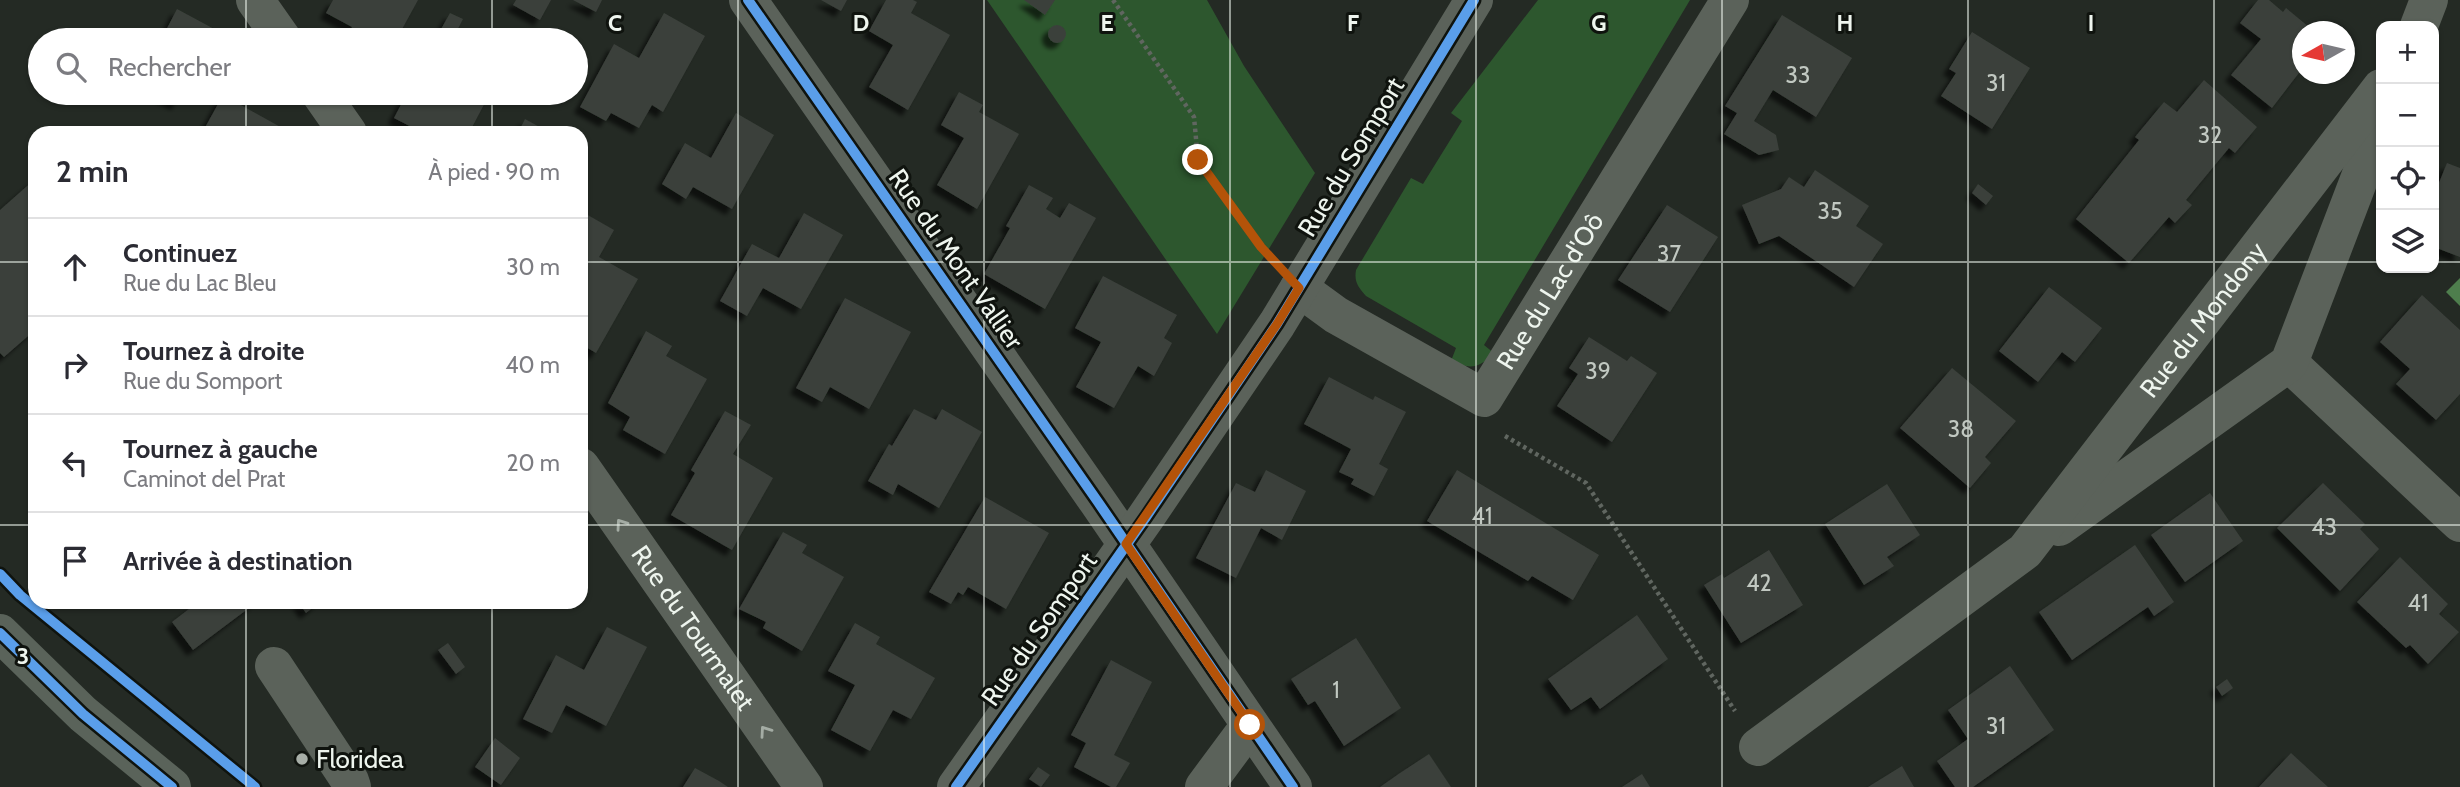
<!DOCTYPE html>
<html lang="fr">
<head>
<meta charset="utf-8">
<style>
  body { margin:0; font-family:Cabin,sans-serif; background:#f7f7f7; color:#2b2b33 }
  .controls { position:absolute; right:21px; top:21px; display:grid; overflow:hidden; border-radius:14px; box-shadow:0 2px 5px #0004 }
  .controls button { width:63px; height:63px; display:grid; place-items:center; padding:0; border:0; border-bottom:2px solid #e1e1e2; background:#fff; color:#2b2b33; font:35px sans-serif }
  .compass { position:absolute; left:2292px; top:21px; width:63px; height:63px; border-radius:50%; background:#fff; box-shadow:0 2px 5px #0004; rotate:262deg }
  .stop { position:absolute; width:21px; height:21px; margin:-16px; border:5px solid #b45309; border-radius:50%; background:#fff }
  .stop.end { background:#b45309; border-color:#fff; box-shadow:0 2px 7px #0008 }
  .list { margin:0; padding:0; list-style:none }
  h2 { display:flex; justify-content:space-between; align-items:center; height:91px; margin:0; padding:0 28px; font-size:30px }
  h2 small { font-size:23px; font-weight:400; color:#7c7c81 }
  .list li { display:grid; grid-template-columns:46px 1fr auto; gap:21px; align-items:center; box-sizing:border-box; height:98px; padding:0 28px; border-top:2px solid #e1e1e2 }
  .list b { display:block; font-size:26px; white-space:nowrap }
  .list p { margin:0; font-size:23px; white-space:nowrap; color:#7c7c81 }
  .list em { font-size:23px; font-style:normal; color:#7c7c81 }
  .icon { flex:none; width:38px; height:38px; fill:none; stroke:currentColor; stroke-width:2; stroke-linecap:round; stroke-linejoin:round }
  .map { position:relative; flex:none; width:2460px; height:787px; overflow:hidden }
  .search { position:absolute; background:#fff; box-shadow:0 2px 5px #0004; left:28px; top:28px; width:560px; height:77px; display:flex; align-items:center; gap:18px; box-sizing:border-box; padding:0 24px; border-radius:38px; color:#7c7c81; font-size:26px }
  .panel { position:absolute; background:#fff; box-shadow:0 2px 5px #0004; left:28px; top:126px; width:560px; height:483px; border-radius:21px }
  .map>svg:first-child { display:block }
</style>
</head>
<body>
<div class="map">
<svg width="2460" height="787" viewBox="0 0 2460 787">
  <defs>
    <filter id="shadow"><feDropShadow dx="-6" dy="6" stdDeviation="2" flood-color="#0009"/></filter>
  </defs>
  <rect width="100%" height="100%" fill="#242a24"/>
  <path fill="#2d572e" d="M987 0H1207L1244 66 1315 173 1217 334Z
    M1538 0H1690L1484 345 1495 354C1477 368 1472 370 1451 361L1456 348 1366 296C1358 287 1354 282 1356 270L1411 178 1423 184 1462 121 1451 113Z"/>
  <path fill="#4e7e4d" d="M2460 278V306L2446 292Z"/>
  <path fill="#3b403b" filter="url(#shadow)" d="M333 0H418L396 40H360L349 34 352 27 326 13Z
    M516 0H551L540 20 513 5Z
    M573 0H602L596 12Z
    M821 0H847L841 11Z
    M886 0H913L917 2 911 13 950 35 908 110 869 87 893 45 869 31Z
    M1024 0H1055L1045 15Z
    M2258 0H2269L2283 12 2286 8 2315 32H2302V69L2272 108 2231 75 2261 39 2240 23Z
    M177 9 216 30 211 40H161Z
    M450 13 463 19 452 40H435Z
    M664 13 705 36 663 112 652 105 639 128 611 113 606 121 580 107 614 44 639 58Z
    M1782 15 1852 58 1816 117 1773 90 1754 121 1776 135 1779 150 1759 155 1724 134 1737 113 1725 106Z
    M1048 34a9 9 0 1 1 18 0a9 9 0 1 1-18 0Z
    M1972 32 2030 68 1992 129 1941 96 1956 73 1949 69Z
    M2204 80 2257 127 2235 153 2229 148 2186 200 2192 205 2175 223 2169 217 2129 263 2076 219 2139 140 2135 137 2164 102 2177 112Z
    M959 92 983 105 979 112 1019 134 977 209 937 185 964 138 941 125Z
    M155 93H183L177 104Z
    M407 93H490L469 133H423L394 118Z
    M223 95 284 129 282 133H202Z
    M736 113 774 135 732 209 693 187 686 199 662 184 685 143 711 158Z
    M525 119 545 130 544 133H518Z
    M2447 163 2460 168V257L2434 247V195Z
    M1815 170 1869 206 1856 226 1883 244 1854 287 1779 236 1759 244 1742 205 1781 189 1789 177 1804 187Z
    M35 179V271L28 277 35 284V330L4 357 0 353V210Z
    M1978 184 1993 196 1986 205 1972 193Z
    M1029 185 1053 198 1046 209 1060 218 1069 203 1096 218 1045 309 984 274 1010 228 1006 226Z
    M1667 205 1718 237 1670 312 1618 280Z
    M804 213 843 235 801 309 763 288 747 316 720 301 752 244 779 258Z
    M586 214 614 230 599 257 638 279 596 353 581 344V222Z
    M1103 276 1177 315 1164 338 1172 343 1154 376 1138 366 1114 408 1076 387 1101 342 1075 328Z
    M2049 287 2102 328 2075 362 2062 352 2038 382 1999 351Z
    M2422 295 2460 330V394L2436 420 2396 384 2410 369 2380 342Z
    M845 298 911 332 869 409 830 387 822 402 796 388Z
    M646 331 672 346 666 356 707 379 665 454 623 430 630 417 608 403Z
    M1589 337 1627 361 1631 356 1657 373 1612 442 1557 406 1578 374 1569 368Z
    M1952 368 2016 421 1985 457 1991 463 1970 488 1900 428Z
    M1329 377 1373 400 1375 396 1406 412 1379 464 1388 469 1374 496 1351 484 1354 479 1339 472 1351 449 1304 424Z
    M914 409 936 420 942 409 982 432 939 508 898 484 893 495 868 481 889 444 892 446Z
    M725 411 751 425 733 454 773 478 732 550 671 515 695 473 691 470Z
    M1266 470 1306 491 1282 540 1261 528 1236 578 1196 558 1236 483 1255 492Z
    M1457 470 1599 555 1573 600 1532 576 1528 581 1427 521Z
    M2323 483 2365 524 2360 529 2379 549 2340 591 2277 528Z
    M1887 484 1920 535 1887 557 1894 566 1864 585 1825 524Z
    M2210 493 2243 541 2185 582 2151 535Z
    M985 497 1049 533 1006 609 968 587 963 595 958 592 951 604 929 592Z
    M783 532 807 545 802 553 844 577 802 651 763 628 766 622 739 609Z
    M2135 545 2174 602 2154 616 2148 607 2072 660 2039 612Z
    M1769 550 1803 605 1741 643 1704 585 1722 574 1724 578Z
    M2400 557 2448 604 2439 614 2459 632 2428 664 2410 645 2406 648 2357 602Z
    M198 602H257L193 650 172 622Z
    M298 602H320L306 613Z
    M1637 615 1668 659 1600 709 1591 697 1571 710 1548 679Z
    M855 623 880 637 876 644 935 678 911 719 893 710 870 751 831 730 855 685 828 671Z
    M607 627 647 647 606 726 566 705 552 733 523 719 556 655 584 670Z
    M1356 638 1401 708 1344 746 1315 701 1308 705 1291 679Z
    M448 643 465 667 456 674 438 650Z
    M1111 660 1152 682 1114 755 1130 763 1116 787H1111L1074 767 1086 743 1071 735Z
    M2010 666 2054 730 1973 787H1955L1937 761 1968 739 1948 710Z
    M2227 679 2233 688 2222 696 2216 687Z
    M495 738 520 758 501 785 475 767Z
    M2291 753 2328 787H2259Z
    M1429 754 1451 787H1380L1400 773Z
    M1902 766 1914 787H1868Z
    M1038 767 1050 775 1041 787 1029 779Z
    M695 768 719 781 728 787H683Z
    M1642 774 1650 787H1622Z"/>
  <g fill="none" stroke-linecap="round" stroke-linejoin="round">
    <path stroke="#606660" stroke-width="4.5" stroke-dasharray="3.5 3.5" stroke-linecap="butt" d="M1113 0 1194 117 1198 160 1268 255
      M1505 436 1586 483 1735 711"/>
    <g stroke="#5b625a" stroke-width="38">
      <path d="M255 0 283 40"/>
      <path d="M748 0 1098 502 1293 787"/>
      <path d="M2419 26 2429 0"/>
      <path d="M320 93 348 133"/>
      <path id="s1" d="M1299 288 1336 315 1484 398 1730 0"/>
      <path d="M2289 363 2460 523"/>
      <path id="s2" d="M581 467 804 787"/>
      <path d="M2059 527 2289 363 2381 122"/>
      <path d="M274 666 350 781 352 787"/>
      <path id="s3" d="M1758 747 2025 551 2381 88"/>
      <path d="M956 787 1146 517 1277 324 1474 0"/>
      <path d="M1204 787 1250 725"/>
    </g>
    <path stroke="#5a635a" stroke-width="38" d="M0 633 83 714 172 787"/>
    <defs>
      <path id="cycleway" d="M748 0 1098 502 1293 787
        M0 574 20 595 255 787
        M0 633 83 714 172 787
        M956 787 1146 517 1277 324 1474 0"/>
    </defs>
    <use href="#cycleway" stroke="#0f130e" stroke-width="15"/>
    <use href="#cycleway" stroke="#5a9eea" stroke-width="10"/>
  </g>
  <defs><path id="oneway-chevron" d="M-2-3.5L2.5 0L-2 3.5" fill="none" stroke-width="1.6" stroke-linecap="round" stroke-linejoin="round" transform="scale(1.75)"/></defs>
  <g stroke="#a4aca4">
    <use href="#oneway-chevron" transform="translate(621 524) rotate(-125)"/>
    <use href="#oneway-chevron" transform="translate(765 731) rotate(-125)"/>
  </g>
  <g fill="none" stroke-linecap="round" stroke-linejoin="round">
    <path stroke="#b45309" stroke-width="9" d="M1198 160 1261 247 1299 288 1277 324 1126 544 1250 725"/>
  </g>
  <path fill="none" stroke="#eef5ee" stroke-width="2" stroke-opacity="0.55" d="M246 0V40M492 0V40M738 0V787M984 0V787M1230 0V787M1476 0V787M1722 0V787M1968 0V787M2214 0V787M246 93V133M492 93V133M0 262H35M581 262H2381M2434 262H2460M0 525H35M581 525H2460M246 602V787M492 602V787"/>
  <circle fill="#a7aea7" stroke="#0f130e" stroke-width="2.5" cx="302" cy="759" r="7"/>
  <g text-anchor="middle" stroke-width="6" stroke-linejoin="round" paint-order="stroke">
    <g font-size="23" fill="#c1c8c1">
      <text x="1798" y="83">33</text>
      <text x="1996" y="91">31</text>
      <text x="2210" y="143">32</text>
      <text x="1830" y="219">35</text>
      <text x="1669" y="262">37</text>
      <text x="1598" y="379">39</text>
      <text x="1961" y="437">38</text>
      <text x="1482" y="524">41</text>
      <text x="2324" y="535">43</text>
      <text x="1759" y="591">42</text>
      <text x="2418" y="611">41</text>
      <text x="1336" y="698">1</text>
      <text x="1996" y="734">31</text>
    </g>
    <g font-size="26" fill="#eef5ee" stroke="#0f130e">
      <text transform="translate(1351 157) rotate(-59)" y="9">Rue du Somport</text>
      <text transform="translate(956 259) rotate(55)" y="9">Rue du Mont Vallier</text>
      <text dy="9" stroke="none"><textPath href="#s1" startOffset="341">Rue du Lac d'Oô</textPath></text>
      <text dy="9" stroke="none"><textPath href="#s3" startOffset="623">Rue du Mondony</textPath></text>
      <text dy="9" stroke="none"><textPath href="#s2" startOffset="196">Rue du Tourmalet</textPath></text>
      <text transform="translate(1039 629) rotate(-55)" y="9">Rue du Somport</text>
    </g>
    <g font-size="26" fill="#eef5ee" stroke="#0f130e" text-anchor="start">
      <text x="316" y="768">Floridea</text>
    </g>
  </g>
  <g font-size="23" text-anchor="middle" font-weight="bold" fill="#eef5ee" stroke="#0f130e" stroke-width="6" stroke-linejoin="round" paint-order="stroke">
    <text x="615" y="31">C</text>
    <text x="861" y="31">D</text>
    <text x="1107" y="31">E</text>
    <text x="1353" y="31">F</text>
    <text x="1599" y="31">G</text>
    <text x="1845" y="31">H</text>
    <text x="2091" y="31">I</text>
    <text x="23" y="664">3</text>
  </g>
</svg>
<div class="controls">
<button>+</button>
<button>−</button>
<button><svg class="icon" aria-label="locate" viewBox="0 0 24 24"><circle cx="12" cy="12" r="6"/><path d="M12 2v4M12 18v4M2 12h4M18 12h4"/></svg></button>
<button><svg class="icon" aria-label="layers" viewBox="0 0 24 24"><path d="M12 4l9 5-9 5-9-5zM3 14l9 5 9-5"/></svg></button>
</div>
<svg class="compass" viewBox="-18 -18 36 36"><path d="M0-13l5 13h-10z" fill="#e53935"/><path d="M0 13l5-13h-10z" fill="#7c7c81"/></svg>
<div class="stop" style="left:1250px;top:725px"></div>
<div class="stop end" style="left:1198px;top:160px"></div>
<div class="search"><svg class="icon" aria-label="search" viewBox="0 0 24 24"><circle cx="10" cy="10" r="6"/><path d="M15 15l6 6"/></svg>Rechercher</div>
<section class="panel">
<h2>2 min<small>À pied · 90 m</small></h2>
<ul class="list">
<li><svg class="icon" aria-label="ahead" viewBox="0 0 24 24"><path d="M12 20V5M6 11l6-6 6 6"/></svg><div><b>Continuez</b><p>Rue du Lac Bleu</p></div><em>30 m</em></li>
<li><svg class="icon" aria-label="right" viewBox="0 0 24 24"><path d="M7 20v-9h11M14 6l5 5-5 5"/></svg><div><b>Tournez à droite</b><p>Rue du Somport</p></div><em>40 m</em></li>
<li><svg class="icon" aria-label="left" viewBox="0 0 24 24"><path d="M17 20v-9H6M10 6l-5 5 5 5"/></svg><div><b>Tournez à gauche</b><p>Caminot del Prat</p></div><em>20 m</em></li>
<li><svg class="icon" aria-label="arrive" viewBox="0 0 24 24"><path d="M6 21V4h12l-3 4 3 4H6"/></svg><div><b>Arrivée à destination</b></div></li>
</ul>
</section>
</div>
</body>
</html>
